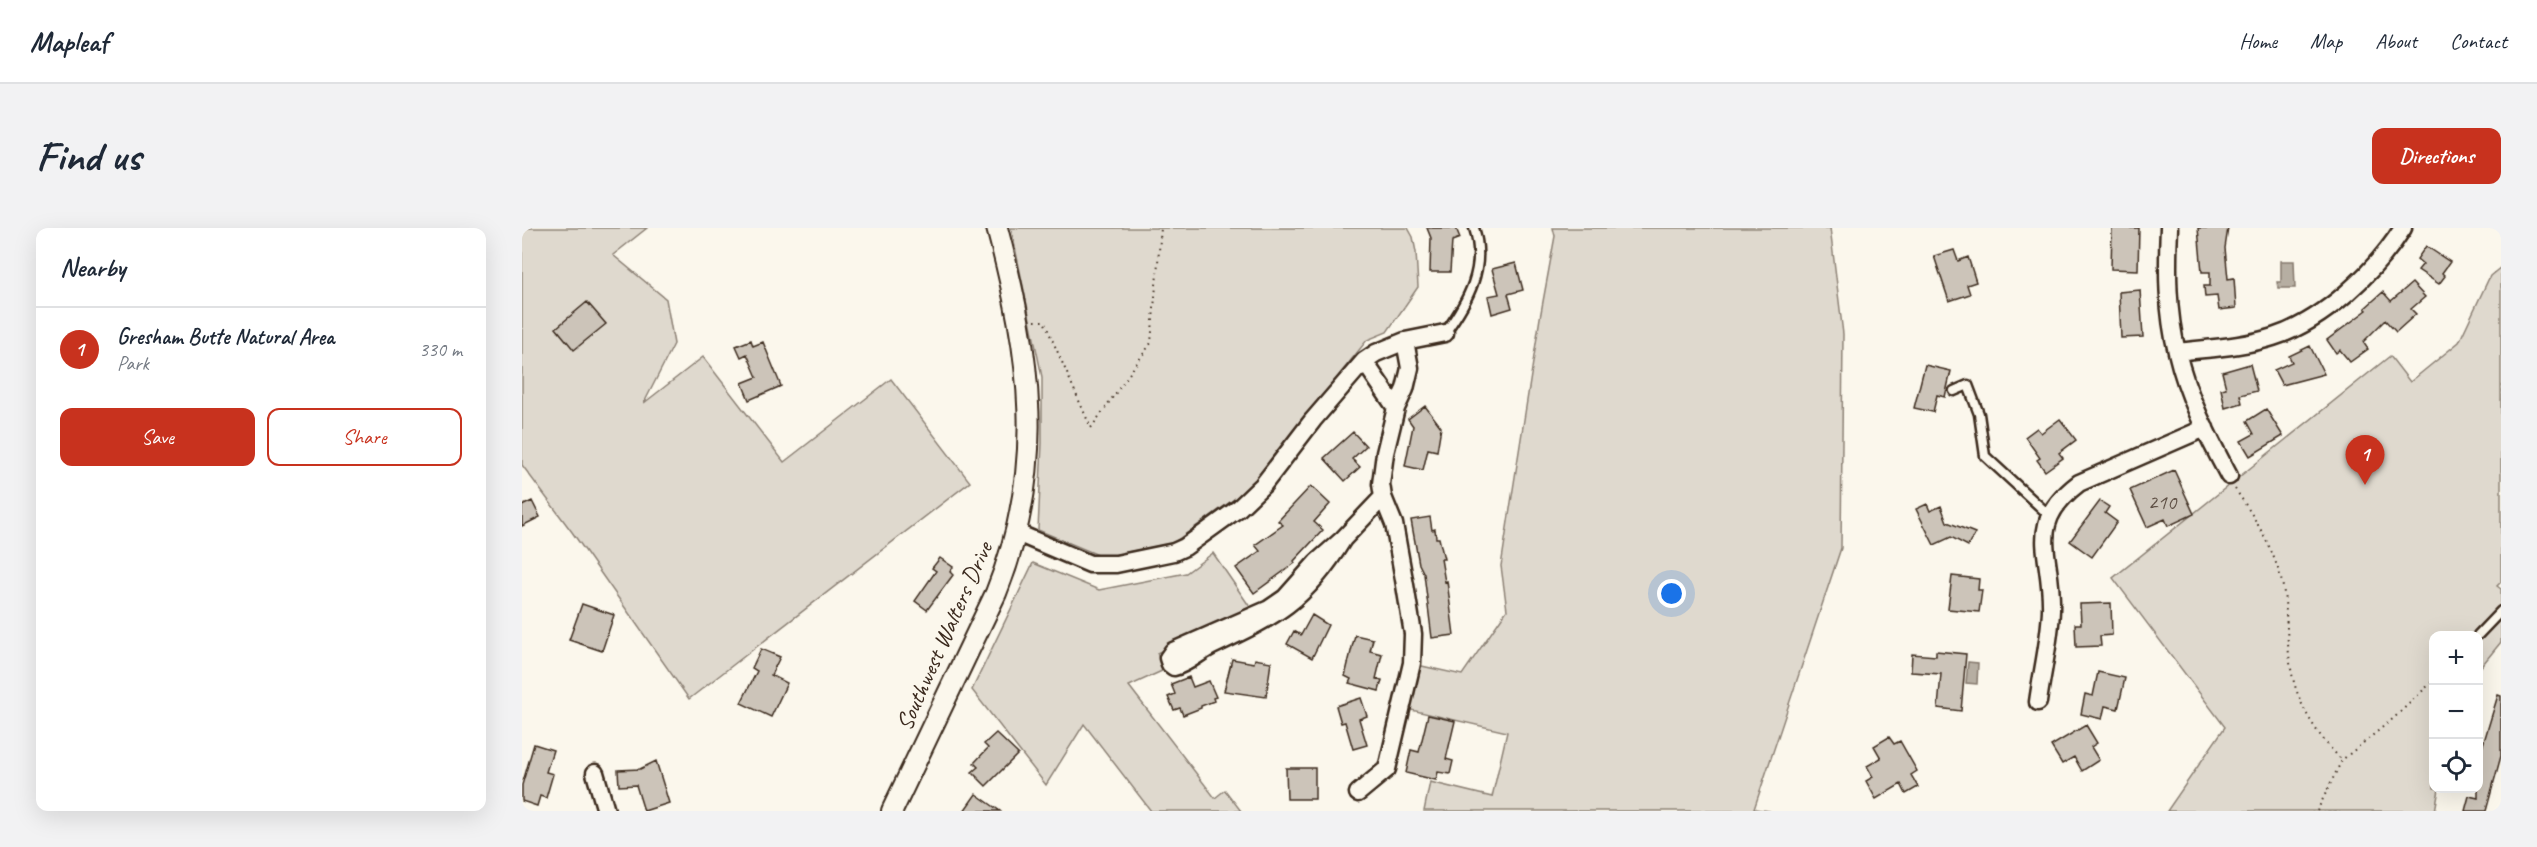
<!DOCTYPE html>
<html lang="en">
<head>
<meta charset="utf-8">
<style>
  body { margin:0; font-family:Caveat,sans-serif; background:#f2f2f3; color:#1f2937 }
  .controls { position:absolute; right:18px; bottom:18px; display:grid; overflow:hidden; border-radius:12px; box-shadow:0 6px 24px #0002 }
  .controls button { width:54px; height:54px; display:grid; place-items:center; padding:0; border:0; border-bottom:2px solid #e0e1e3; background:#fff; color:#1f2937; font:30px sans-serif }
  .you { position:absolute; left:1150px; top:366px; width:21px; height:21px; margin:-15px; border:4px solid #fff; border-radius:50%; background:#1a73e8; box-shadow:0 0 0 9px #1a73e833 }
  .badge { display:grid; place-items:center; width:39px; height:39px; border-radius:50%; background:#c8321e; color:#fff; font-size:20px; font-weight:700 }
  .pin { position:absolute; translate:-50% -50px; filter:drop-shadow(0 2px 3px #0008) }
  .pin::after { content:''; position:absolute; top:32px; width:21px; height:18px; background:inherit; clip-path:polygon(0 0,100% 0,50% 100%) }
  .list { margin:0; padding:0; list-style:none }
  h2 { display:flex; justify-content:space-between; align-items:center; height:78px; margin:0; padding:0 24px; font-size:26px }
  h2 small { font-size:20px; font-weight:400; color:#747a83 }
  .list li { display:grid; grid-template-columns:39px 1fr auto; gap:18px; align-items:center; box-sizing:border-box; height:84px; padding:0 24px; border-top:2px solid #e0e1e3 }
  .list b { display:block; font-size:22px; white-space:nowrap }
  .list p { margin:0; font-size:20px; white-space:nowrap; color:#747a83 }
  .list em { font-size:20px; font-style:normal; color:#747a83 }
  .actions { display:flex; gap:12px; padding:18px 24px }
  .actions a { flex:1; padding:14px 0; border:2px solid #c8321e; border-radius:12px; text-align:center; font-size:21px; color:#c8321e }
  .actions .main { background:#c8321e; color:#fff }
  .icon { flex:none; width:33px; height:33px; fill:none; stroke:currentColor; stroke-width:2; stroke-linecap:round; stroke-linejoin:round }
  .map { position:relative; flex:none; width:1979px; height:583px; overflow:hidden; border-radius:12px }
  header { display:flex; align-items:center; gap:36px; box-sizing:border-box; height:84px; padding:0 30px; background:#fff; border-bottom:2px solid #e0e1e3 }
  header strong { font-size:28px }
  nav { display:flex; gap:33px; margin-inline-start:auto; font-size:21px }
  .intro { display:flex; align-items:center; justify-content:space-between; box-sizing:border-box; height:144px; padding:0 36px }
  h1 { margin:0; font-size:42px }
  .button { padding:15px 27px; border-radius:12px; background:#c8321e; color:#fff; font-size:21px; font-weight:700 }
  main { display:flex; gap:36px; padding:0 36px }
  aside { flex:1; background:#fff; border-radius:12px; box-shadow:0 6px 24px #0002 }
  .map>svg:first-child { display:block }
</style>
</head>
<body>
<header>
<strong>Mapleaf</strong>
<nav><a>Home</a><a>Map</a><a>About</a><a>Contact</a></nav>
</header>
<div class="intro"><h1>Find us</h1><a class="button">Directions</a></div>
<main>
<aside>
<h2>Nearby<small></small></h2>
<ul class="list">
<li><span class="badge">1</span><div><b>Gresham Butte Natural Area</b><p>Park</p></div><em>330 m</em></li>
</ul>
<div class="actions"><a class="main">Save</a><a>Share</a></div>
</aside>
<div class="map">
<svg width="1979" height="583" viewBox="0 0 1979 583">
  <rect width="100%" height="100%" fill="#fbf7ec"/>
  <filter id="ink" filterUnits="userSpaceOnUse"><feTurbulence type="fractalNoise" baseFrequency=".0167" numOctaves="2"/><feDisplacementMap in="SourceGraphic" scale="12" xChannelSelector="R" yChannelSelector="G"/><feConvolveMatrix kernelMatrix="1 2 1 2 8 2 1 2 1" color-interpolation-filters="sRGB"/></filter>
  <g filter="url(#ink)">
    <path fill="#dfd9ce" stroke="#8d8276" stroke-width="1.5" d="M0 0H125L91 27 144 71 152 116 122 175 181 129 262 234 369 151 448 254 167 471 50 304 0 237Z
      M489 0H886L891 9 894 24 896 59 865 104 845 112 726 261 651 315 581 329 516 302 520 215V149Z
      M1031 0H1308L1321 106 1319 320 1232 581 1248 583H902L908 554 970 569 985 504 885 481 895 437 940 447 985 382 979 338 1018 90 1033 8Z
      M1979 39V354L1975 358 1979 361V414L1957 441 1956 407H1912V560L1917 561 1913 583H1645L1703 499 1591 350 1868 128 1888 154 1937 114 1968 48Z
      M691 325 730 382 635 425 642 442 607 458 693 570 703 562 719 583H629L562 496 524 557 450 462 511 335 577 362 664 345Z"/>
    <path fill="#b6aea2" stroke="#85796d" stroke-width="1.5" d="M1759 33H1772L1773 60H1756L1755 54H1759Z
      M1446 434 1456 435 1455 456 1444 455Z"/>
    <path fill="#ccc4b9" stroke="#3b2a1e" stroke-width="1.5" d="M905 0H934L938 10 930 13 928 44H908L909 10Z
      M1590 0H1617L1616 42 1589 41Z
      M1676 0H1706L1703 20 1706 51 1712 50 1714 80 1697 82 1695 68 1683 69 1682 58H1688V44H1680Z
      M1904 18 1928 34 1920 45 1923 48 1917 56 1896 42 1901 36 1895 31Z
      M1432 22 1436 33 1446 29 1454 54 1445 57 1448 66 1427 73 1412 28Z
      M994 35 1001 62 986 66 990 80 970 86 966 68 977 66 970 41Z
      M1890 55 1903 69 1889 81 1894 86 1874 104 1863 92 1841 114 1846 121 1828 134 1818 122 1814 125 1805 112 1845 82 1843 80 1861 64 1869 73Z
      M1618 62 1621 109 1599 110 1597 64Z
      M65 74 84 96 52 122 34 100Z
      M229 112 231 118 241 114 259 158 227 172 220 155 235 149 225 126 219 129 214 118Z
      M1788 118 1802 146 1760 157 1752 142 1770 134 1767 128Z
      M1728 136 1735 163 1718 167 1720 175 1703 180 1699 161 1704 160 1700 144Z
      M1403 137 1429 143 1423 169 1415 167 1411 184 1392 180Z
      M903 178 919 199 915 223 906 221 901 242 883 238 891 198 886 191Z
      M1744 181 1761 208 1728 228 1719 213 1732 206 1725 193Z
      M1538 191 1554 212 1537 225 1541 230 1523 243 1515 232 1518 230 1503 209 1515 200 1519 205Z
      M831 204 844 218 830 231 838 239 823 253 802 230Z
      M1652 242 1672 286 1646 298 1643 291 1625 299 1608 262Z
      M789 258 808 276 792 294 801 302 772 333 773 335 732 365 714 340 738 323 733 317 761 297 756 293Z
      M10 273 18 289 0 298V278Z
      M1578 273 1587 279 1583 285 1595 294 1570 329 1548 313Z
      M1405 276 1408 283 1419 278 1425 294 1453 305 1446 318 1429 309 1412 317 1394 281Z
      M908 289 910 302 913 301 914 310H917L922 331H919L923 354 925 353 932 407 910 410 902 346 897 336 889 292Z
      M418 330 431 339 428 344 431 347 405 382 393 373 414 343 410 340Z
      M1430 348 1457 351 1456 362H1460L1457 384 1426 381Z
      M1589 375 1590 407 1578 408 1579 418 1554 419 1553 396H1559L1558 376Z
      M60 376 92 387 80 423 47 412Z
      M790 387 806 397 790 430 765 416 772 403 779 407Z
      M833 407 851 411 848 423 860 426 854 451 860 452 857 463 827 455 829 451 823 448Z
      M239 421 258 429 249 447 265 455 249 489 219 475 235 443 230 440Z
      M1414 423 1444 426 1439 483 1416 480 1419 446 1389 444 1390 426 1414 428Z
      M710 431 732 435 733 431 749 434 744 469 702 463Z
      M1576 444 1603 450 1596 481 1583 478 1580 491 1559 486 1563 466 1571 468Z
      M667 449 671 459 687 453 694 469 691 470 692 473 679 478V480L661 487 658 480 652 482 646 469 653 466 649 456Z
      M1976 467 1979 468V528L1964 583H1943L1947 568 1956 570V533Z
      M839 470 845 488 837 491 845 517 831 521 823 494 819 495 814 478Z
      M906 487 933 493 924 531 931 533 928 546 916 544 914 552 884 545 889 522 897 524Z
      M1564 497 1575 515 1569 519 1577 532 1560 543 1552 529 1540 536 1529 518Z
      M474 505 496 526 464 558 450 544 456 539 452 535 466 520 462 516Z
      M1367 509 1372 516 1378 513 1395 543 1389 547 1396 559 1384 566 1379 556 1354 571 1344 553 1351 549 1345 538 1359 530 1352 518Z
      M12 516 31 522 24 544 31 546 24 570 18 568 15 578 0 573V557Z
      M134 533 147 575 122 583 114 557 97 558 96 542 118 541Z
      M764 540H793V571H765Z
      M454 566 478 583H442Z"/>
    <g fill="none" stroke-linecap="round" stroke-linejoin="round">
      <defs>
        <path id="service" d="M923 105C946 73 965 40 952 0
          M1432 163 1446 157 1457 186 1463 228 1527 287
          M1956 407 1979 383"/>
        <path id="minor" d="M1647 0C1645 42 1645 84 1655 124 1665 167 1686 209 1707 248
          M1655 124C1687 120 1720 119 1751 109 1802 93 1853 44 1881 0
          M842 133 874 180
          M495 305 568 336H594L652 324 663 319 717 280 741 257 791 192 842 133 854 125 883 113 923 105
          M821 311C782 375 753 388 688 419 676 425 665 436 652 439L648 436 646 430 651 423 747 381 763 370 795 334 821 311 861 269
          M1516 474C1520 444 1528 412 1529 382 1531 325 1502 297 1557 255L1683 200
          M73 545 84 583
          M836 565 865 541 890 435 891 406 883 357 872 296 861 269 859 256 863 225 874 180 883 161 888 140 883 113"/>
        <path id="tertiary" d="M370 583 474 365C525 239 509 128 475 0"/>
      </defs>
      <use href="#service" stroke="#3b2a1e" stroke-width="13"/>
      <use href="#minor" stroke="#3b2a1e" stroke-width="21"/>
      <use href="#tertiary" stroke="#3b2a1e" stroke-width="24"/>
      <path stroke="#3b2a1e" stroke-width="2" stroke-dasharray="1.5 4.5" stroke-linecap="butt" d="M513 93H522L569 200 629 115 639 0
        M1713 261C1734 291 1753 323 1761 359 1766 388 1764 417 1770 446 1777 479 1796 509 1820 532
        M1795 583 1820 532 1872 490 1912 452"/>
      <use href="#service" stroke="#fbf7ec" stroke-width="8"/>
      <use href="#minor" stroke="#fbf7ec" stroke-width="16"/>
      <use href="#tertiary" stroke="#fbf7ec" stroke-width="20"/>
    </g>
  </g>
  <g text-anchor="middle" stroke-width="6" stroke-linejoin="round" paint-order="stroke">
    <g font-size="21" fill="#5f5045">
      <text x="1640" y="281">210</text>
    </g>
    <g font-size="24" fill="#3b2a1e" stroke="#fbf7ec">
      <text transform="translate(422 408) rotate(-66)" y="8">Southwest Walters Drive</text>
    </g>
  </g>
</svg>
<div class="controls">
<button>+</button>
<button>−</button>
<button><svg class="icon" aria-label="locate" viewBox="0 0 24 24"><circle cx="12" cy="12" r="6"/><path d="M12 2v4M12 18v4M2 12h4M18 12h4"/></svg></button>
</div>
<div class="you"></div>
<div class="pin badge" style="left:1843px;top:257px">1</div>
</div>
</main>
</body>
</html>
